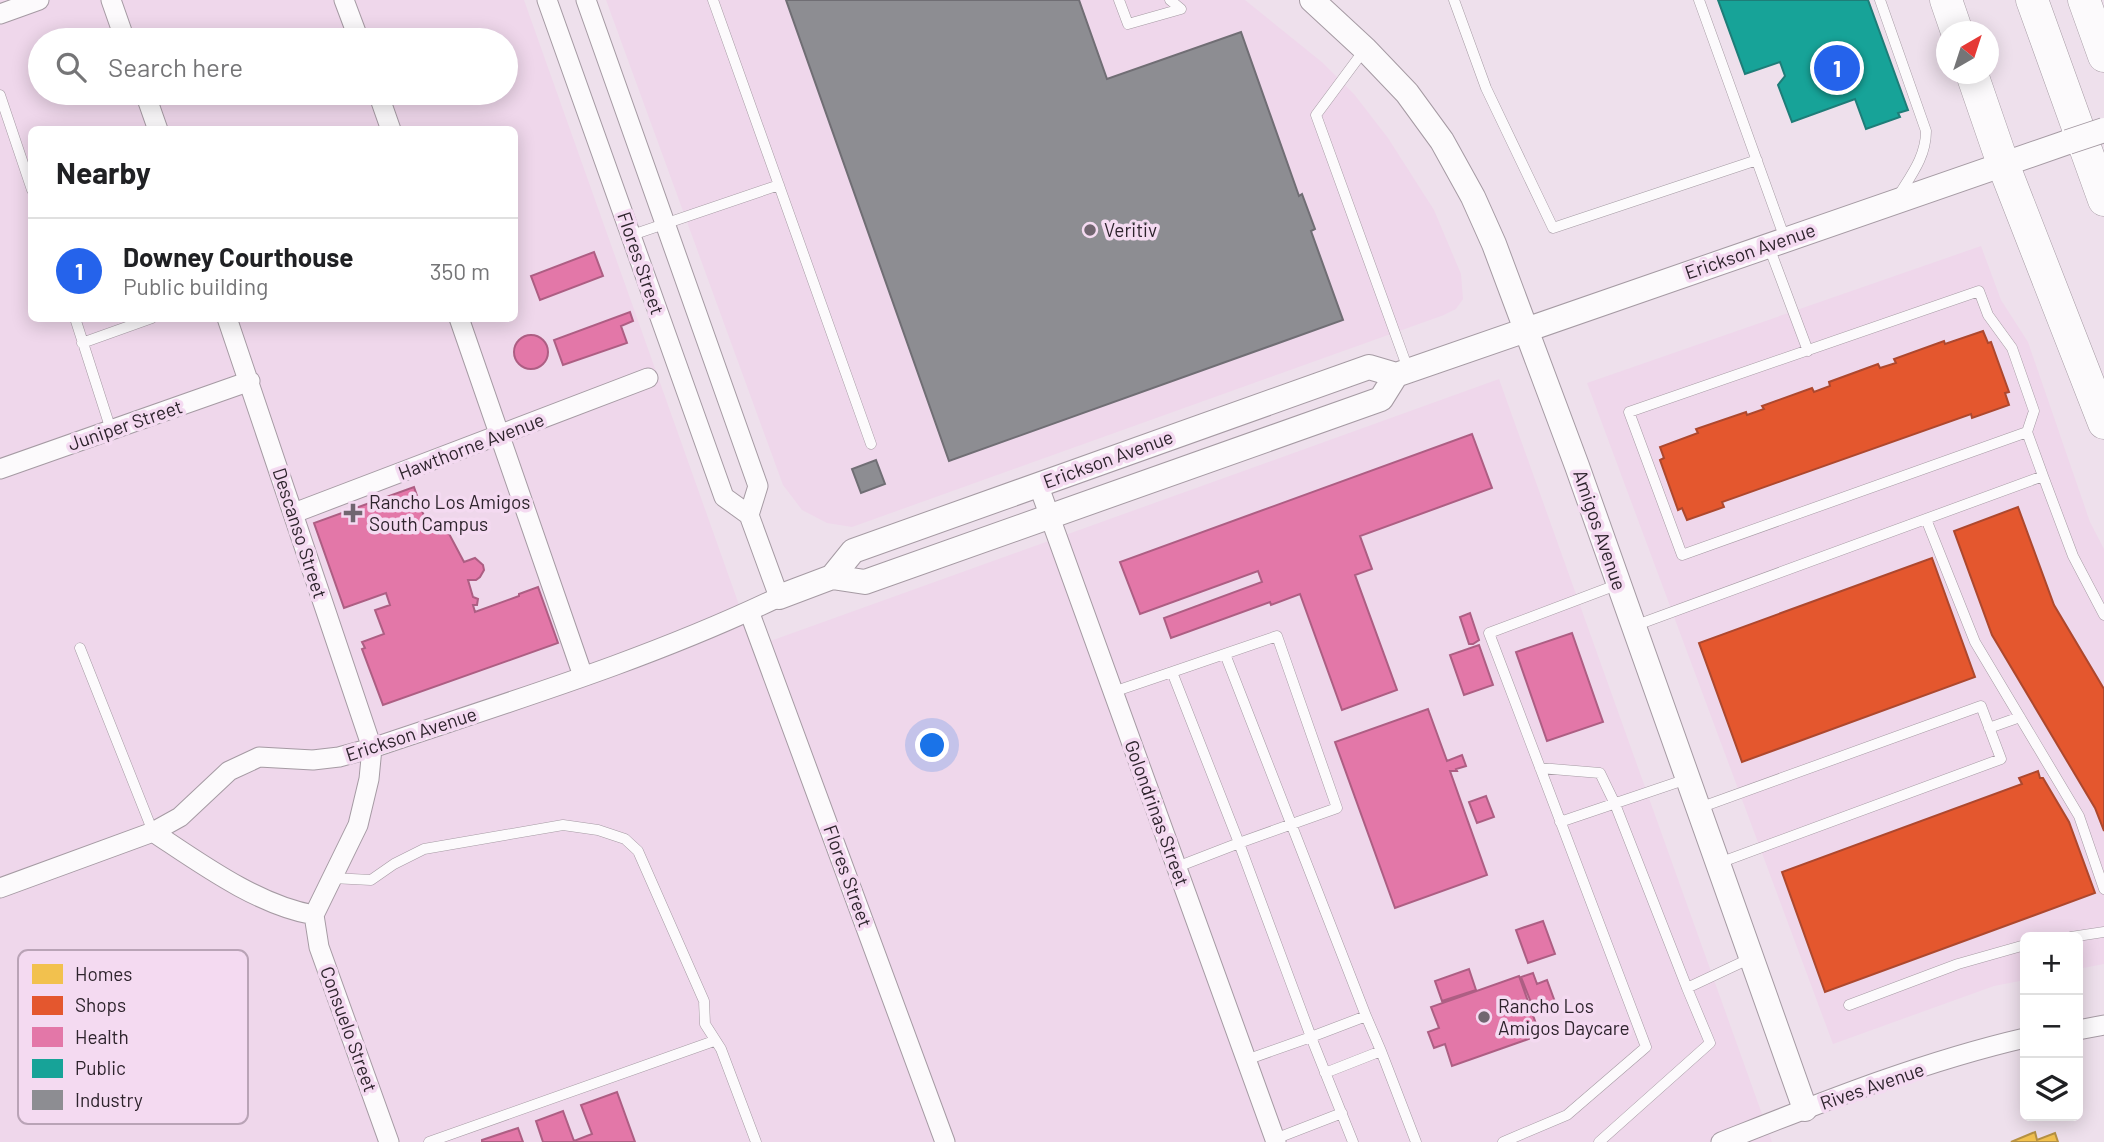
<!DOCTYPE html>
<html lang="en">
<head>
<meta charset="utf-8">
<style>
  body { margin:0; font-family:Barlow,sans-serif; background:#f6f6f6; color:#202124 }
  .controls { position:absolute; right:21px; bottom:21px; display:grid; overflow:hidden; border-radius:10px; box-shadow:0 4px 18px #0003 }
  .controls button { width:63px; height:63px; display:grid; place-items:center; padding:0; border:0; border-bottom:2px solid #e0e0e0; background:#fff; color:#202124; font:35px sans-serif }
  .compass { position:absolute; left:1936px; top:21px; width:63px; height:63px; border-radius:50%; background:#fff; box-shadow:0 4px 18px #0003; rotate:39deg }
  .you { position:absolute; left:933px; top:746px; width:24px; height:24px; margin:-18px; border:5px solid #fff; border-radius:50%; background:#1a73e8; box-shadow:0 0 0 10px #1a73e833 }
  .badge { display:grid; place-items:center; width:46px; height:46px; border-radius:50%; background:#2563eb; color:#fff; font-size:23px; font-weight:700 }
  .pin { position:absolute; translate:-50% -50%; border:4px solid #fff; box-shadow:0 2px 7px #0006 }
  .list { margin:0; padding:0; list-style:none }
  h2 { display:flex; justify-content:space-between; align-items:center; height:91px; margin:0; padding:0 28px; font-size:30px }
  h2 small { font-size:23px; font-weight:400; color:#757577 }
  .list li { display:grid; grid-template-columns:46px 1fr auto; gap:21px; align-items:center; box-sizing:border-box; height:105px; padding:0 28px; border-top:2px solid #e0e0e0 }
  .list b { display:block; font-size:26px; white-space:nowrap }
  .list p { margin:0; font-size:23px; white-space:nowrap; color:#757577 }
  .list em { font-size:23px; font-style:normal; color:#757577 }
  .icon { flex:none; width:38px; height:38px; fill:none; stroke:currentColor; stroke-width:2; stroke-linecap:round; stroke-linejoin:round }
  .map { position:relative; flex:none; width:2104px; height:1142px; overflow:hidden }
  .search { position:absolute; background:#fff; box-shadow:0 4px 18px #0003; left:28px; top:28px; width:490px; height:77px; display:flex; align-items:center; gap:18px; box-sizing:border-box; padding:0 24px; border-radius:38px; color:#757577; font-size:26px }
  .panel { position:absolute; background:#fff; box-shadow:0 4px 18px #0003; left:28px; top:126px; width:490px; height:196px; border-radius:10px }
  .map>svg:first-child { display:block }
</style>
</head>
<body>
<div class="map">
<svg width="2104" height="1142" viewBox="0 0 2104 1142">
  <rect width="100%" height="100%" fill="#eee0ec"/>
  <path fill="#efd7eb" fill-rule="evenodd" d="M0 0H524L754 647 1499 379 1772 1142H0ZM40 40H506V93H40ZM32 130H514V318H32Z
    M606 0H1245L1323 63 1354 94 1388 138 1434 210 1461 274 1463 299 1456 309 1444 315 852 527 827 523 802 510 783 485Z
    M1981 246 2001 300 2028 342 2090 522 2104 549V964L2078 969V937H2025V980L1994 986 1833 1044 1587 383Z"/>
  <path fill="#f2c14e" stroke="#b79244" stroke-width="2" d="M2035 1132 2037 1140 2055 1133 2058 1142H2011Z"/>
  <path fill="#e4572e" stroke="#ad482e" stroke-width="2" d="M1983 331 1988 343 1991 342 2009 392 2005 393 2009 405 1972 418 1971 414 1722 502 1724 507 1687 520 1682 508 1678 510 1660 460 1664 458 1660 447 1698 433 1696 429 1746 412 1747 415 1764 409 1762 406 1812 388 1814 392 1830 386 1829 382 1878 364 1880 368 1896 363 1894 359 1944 341 1945 344Z
    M2018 507 2054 605 2104 689V831L2095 808 1992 635 1954 531Z
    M1932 558 1975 677 1742 762 1699 643Z
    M2038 771 2040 778H2043L2069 822 2095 893 1825 992 1782 872 2022 784 2019 778Z"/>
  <path fill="#e377a8" stroke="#ad5e83" stroke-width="2" d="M594 252 603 276 540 300 531 276Z
    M630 312 633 321 621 326 627 343 563 365 554 340Z
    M514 352a17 17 0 1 1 34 0a17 17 0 1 1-34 0Z
    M1472 434 1492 488 1360 536 1372 569 1355 575 1397 690 1342 710 1300 594 1271 605 1270 602 1171 638 1164 618 1262 582 1258 571 1140 614 1120 562Z
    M414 487 425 519 447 530 464 562 475 558 483 565 484 570 480 577 476 580H468L473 597 478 599 477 605H473L475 612 519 596V594L538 587 558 643 383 705 362 649 365 648 362 642 384 634 375 610 390 605 386 593 344 608 314 523Z
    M1470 613 1479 640 1473 644H1469L1460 617Z
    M1572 633 1603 722 1547 741 1516 652Z
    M1479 645 1493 685 1464 695 1450 655Z
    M1428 709 1447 761 1462 755 1466 766 1456 769 1457 771H1450L1487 875 1395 908 1335 742Z
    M1486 796 1494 817 1477 823 1469 802Z
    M1543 921 1555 954 1528 963 1516 930Z
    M1469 969 1476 990 1442 1001 1435 981Z
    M1533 973 1537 984 1547 980 1555 1002 1534 1010 1521 977Z
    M1519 976 1540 1035 1452 1066 1445 1044 1434 1048 1428 1032 1439 1028 1431 1007Z
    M617 1092 635 1142H543L536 1121 563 1111 574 1141 592 1134 581 1105Z
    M518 1128 523 1142H482V1140Z"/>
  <path fill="#17a398" stroke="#1e7d78" stroke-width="2" d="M1718 0H1868L1908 110 1898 113 1900 117 1866 129 1855 99 1792 122 1778 85 1785 76 1780 62 1745 74Z"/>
  <path fill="#8d8d92" stroke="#706e74" stroke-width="2" d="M786 0H1079L1107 79 1241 32 1299 196 1302 194 1315 229 1311 231 1343 320 949 461Z
    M876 460 885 484 861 493 852 469Z"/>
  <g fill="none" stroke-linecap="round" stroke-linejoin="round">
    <defs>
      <path id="service" d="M713 0 871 444
        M1119 0 1128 24 1181 9 1170 0
        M1454 0 1486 88 1553 228 1757 160
        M1699 0 1785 239
        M1880 0 1926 131C1926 156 1912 174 1899 195
        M1365 49 1316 115 1408 369
        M0 95 32 190
        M632 235 779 185
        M1769 247 1808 351
        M1979 291 1988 315 2012 348 2034 411 2027 432 1682 555 1629 412Z
        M75 318 111 430
        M82 343 152 318
        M2027 432 2043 476
        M1926 519 1975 642 2079 816 2104 889
        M1634 626 2043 476 2073 556 2104 615
        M80 648 153 832
        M1225 654 1366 1016 1311 1037 1353 1142
        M1172 672 1277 636 1337 808 1239 843 1311 1037 1246 1060
        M1113 692 1172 672 1239 843 1177 867
        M1989 728 2020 717
        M1540 768 1600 773 1615 804 1687 988
        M1699 808 1981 706 2001 759 1719 863
        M1560 822 1687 779
        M332 878 371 880 394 864 424 849 563 825 598 830 625 839 638 851 704 1001 705 1024 721 1049 756 1142
        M2071 937 2104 932
        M1849 1005 1958 964 2025 945
        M1366 1016 1381 1051
        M1325 1073 1381 1051 1416 1142
        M1275 1139 1342 1113
        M429 1142 714 1041
        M1503 1142 1567 1115 1646 1047 1489 633 1619 584
        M1599 1142 1710 1043 1687 988 1751 958"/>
      <path id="minor" d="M111 0 125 40
        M344 0 359 40
        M586 0 758 486 749 515
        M0 14 39 0
        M145 93 158 130
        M378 93 391 130
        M227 318 372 748 369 779 358 825 314 915 319 947 389 1142
        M459 318 583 676
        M0 469 250 381
        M1038 484 1276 1142
        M294 513 648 378
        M749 611 945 1142
        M153 832C200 863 257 905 314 915
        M0 888 153 832 180 817 229 771 259 757 313 760 339 757 372 748C508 702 648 660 779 597L749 515 724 497 547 0
        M2078 1030 2104 1025
        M1721 1142C1820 1103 1921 1062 2025 1038"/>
      <path id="tertiary" d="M1312 0 1365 49 1407 93 1442 141 1473 197 1494 244 1577 466 1805 1109
        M832 577 853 551 1369 367 1396 375 2068 142
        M779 597 832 577 865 582 1381 399 1396 375"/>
      <path id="primary" d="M1946 0 1957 32
        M2032 0 2104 200
        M2084 0 2104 56
        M1972 74 2003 164 2104 423"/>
    </defs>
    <use href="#service" stroke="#a59aa3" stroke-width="11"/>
    <use href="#minor" stroke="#a59aa3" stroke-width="21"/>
    <use href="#tertiary" stroke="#a59aa3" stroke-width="26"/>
    <use href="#primary" stroke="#a59aa3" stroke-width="33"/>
    <use href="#service" stroke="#fcfafc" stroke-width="10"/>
    <use href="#minor" stroke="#fcfafc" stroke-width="19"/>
    <use href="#tertiary" stroke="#fcfafc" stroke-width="24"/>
    <use href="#primary" stroke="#fcfafc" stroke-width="32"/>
    <defs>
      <path id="tertiary-bridge" d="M2068 142 2104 130"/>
    </defs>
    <use href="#tertiary-bridge" stroke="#a59aa3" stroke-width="26" stroke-linecap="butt"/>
    <use href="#tertiary-bridge" stroke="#fcfafc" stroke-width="24"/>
  </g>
  <g fill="#716670" stroke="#f4daf1" stroke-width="2.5">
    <circle cx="1090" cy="230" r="7"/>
    <path d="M349.5 502.5h7v7h7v7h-7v7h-7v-7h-7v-7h7z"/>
    <circle cx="1484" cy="1017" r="7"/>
  </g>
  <g text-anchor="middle" stroke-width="7" stroke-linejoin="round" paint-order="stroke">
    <g font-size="19" fill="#2e242d" stroke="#f4daf1" text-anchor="start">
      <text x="1104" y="237">Veritiv</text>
      <text x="369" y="509">Rancho Los Amigos<tspan x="369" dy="22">South Campus</tspan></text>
      <text x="1498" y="1013">Rancho Los<tspan x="1498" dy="22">Amigos Daycare</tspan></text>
    </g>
    <g font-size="19" fill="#2e242d" stroke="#f4daf1">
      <text transform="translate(1750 251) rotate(-19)" y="7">Erickson Avenue</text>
      <text transform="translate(641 263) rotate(71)" y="7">Flores Street</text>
      <text transform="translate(125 425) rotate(-19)" y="7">Juniper Street</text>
      <text transform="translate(471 446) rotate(-21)" y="7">Hawthorne Avenue</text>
      <text transform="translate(1108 459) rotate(-20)" y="7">Erickson Avenue</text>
      <text transform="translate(1600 530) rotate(71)" y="7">Amigos Avenue</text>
      <text transform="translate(300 533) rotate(72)" y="7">Descanso Street</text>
      <text transform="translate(411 734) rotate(-18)" y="7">Erickson Avenue</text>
      <text transform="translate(1157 813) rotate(70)" y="7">Golondrinas Street</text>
      <text transform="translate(848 876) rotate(70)" y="7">Flores Street</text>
      <text transform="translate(349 1029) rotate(70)" y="7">Consuelo Street</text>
      <text transform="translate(1872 1086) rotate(-19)" y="7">Rives Avenue</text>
    </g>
  </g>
  <rect x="18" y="950" width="230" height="174" rx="10" fill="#f4daf1" stroke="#b9a3b6" stroke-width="2"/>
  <rect x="32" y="964" width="31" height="20" fill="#f2c14e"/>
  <rect x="32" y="996" width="31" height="19" fill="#e4572e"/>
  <rect x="32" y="1027" width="31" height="20" fill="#e377a8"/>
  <rect x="32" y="1059" width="31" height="19" fill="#17a398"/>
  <rect x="32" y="1090" width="31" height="20" fill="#8d8d92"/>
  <g font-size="19" fill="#2e242d">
    <text x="75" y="981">Homes</text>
    <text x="75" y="1012">Shops</text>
    <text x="75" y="1044">Health</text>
    <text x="75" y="1075">Public</text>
    <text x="75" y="1107">Industry</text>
  </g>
</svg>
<div class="controls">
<button>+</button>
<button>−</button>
<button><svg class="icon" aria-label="layers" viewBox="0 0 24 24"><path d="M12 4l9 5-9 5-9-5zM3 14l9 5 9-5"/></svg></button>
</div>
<svg class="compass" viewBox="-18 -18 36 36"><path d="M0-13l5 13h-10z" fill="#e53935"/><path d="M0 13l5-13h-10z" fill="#757577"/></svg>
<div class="you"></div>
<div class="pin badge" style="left:1837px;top:68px">1</div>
<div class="search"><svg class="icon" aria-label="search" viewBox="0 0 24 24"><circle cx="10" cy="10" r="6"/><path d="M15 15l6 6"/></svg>Search here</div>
<section class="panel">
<h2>Nearby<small></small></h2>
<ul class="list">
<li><span class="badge">1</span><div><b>Downey Courthouse</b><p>Public building</p></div><em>350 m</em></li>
</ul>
</section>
</div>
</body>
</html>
